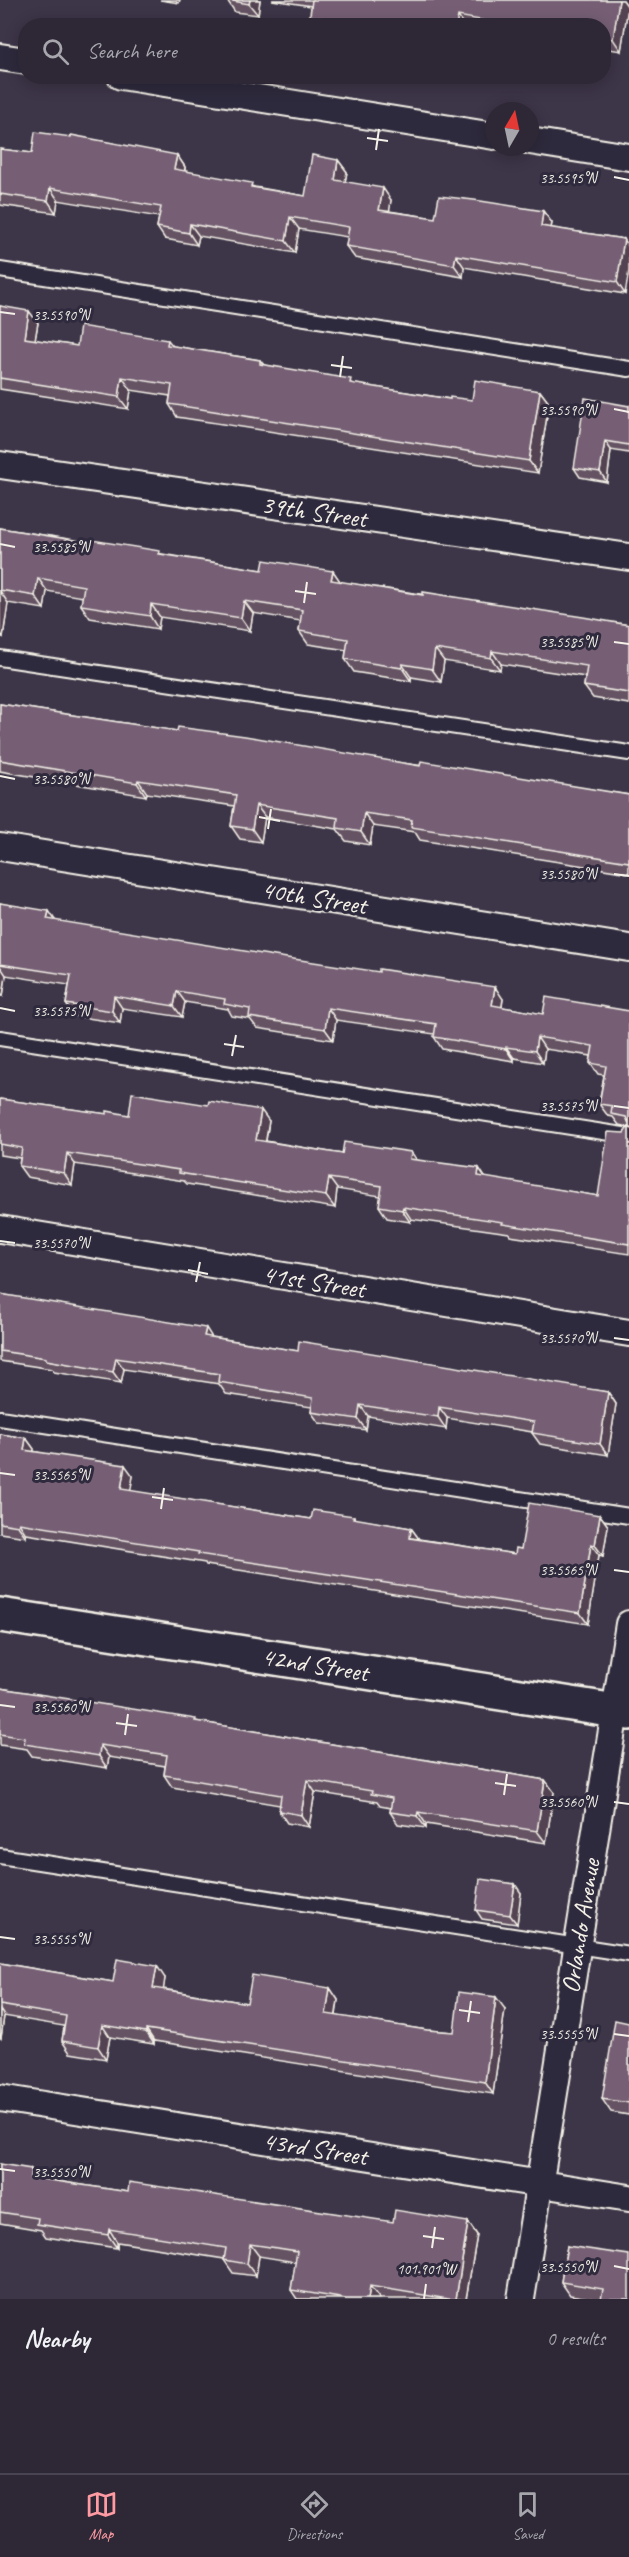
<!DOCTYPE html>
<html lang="en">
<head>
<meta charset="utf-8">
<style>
  body { margin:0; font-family:Caveat,sans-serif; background:#3a3442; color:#f1f3f6 }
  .compass { position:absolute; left:485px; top:102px; width:54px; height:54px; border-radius:50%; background:#2e2836; box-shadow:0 3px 15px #0003; rotate:9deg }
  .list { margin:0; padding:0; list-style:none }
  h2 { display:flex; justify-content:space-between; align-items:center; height:78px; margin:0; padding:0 24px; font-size:26px }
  h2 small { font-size:20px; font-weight:400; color:#a7a6ad }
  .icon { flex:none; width:33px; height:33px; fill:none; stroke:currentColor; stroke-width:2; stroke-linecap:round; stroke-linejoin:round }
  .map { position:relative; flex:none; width:629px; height:2299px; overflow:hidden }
  .search { position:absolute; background:#2e2836; box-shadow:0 3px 15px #0003; left:18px; right:18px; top:18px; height:66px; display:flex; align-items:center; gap:15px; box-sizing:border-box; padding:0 21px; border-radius:24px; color:#a7a6ad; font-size:22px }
  .sheet { height:174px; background:#2e2836 }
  nav { display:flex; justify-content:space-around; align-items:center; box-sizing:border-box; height:84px; border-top:2px solid #494451; background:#2e2836; font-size:16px; color:#a7a6ad }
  nav a { display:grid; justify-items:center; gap:3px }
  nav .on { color:#ff9aa2 }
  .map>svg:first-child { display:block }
</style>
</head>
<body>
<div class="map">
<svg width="629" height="2299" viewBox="0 0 629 2299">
  <rect width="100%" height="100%" fill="#3d3548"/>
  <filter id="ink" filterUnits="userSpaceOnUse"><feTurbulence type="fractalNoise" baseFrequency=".0167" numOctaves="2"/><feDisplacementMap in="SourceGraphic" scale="12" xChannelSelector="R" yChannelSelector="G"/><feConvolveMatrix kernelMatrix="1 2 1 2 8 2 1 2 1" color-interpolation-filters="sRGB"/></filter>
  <g filter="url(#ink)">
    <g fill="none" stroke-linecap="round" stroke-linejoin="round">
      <defs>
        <path id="lane" d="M0 270 629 369
          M0 658 629 753
          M0 1038 629 1136
          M0 1418 629 1516
          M0 1856 629 1954"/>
        <path id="street" d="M0 57 26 61
          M121 76 494 136
          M530 141 629 157
          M0 465 629 557
          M0 847 629 948
          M0 1229 629 1333
          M0 2098 629 2198
          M521 2299 629 1624"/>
        <path id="secondary" d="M0 1615 629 1713"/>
      </defs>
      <use href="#lane" stroke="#f4f1e8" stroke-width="18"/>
      <use href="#street" stroke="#f4f1e8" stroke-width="30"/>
      <use href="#secondary" stroke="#f4f1e8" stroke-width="38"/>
      <use href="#lane" stroke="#2f2a3d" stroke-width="14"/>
      <use href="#street" stroke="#2f2a3d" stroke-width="26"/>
      <use href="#secondary" stroke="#2f2a3d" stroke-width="33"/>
    </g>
    <path fill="#655264" stroke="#f4f1e8" stroke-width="1.5" d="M160 0H180L179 3Z
      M227 0H260L258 15 235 12Z
      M272 0H623L628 7 621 51 603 48V26H317L310 16 311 6Z
      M0 149 32 153 177 155 185 167V171L255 187 305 196 338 160 347 172 345 182 391 200 389 211 435 218 543 211 552 223 551 228 624 239 625 294 464 267 463 277 355 258 346 246 348 237 299 229 295 253 199 236 197 245 165 239 157 227 159 217 58 200 56 213 0 205Z
      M0 306 38 323 35 340 77 346 168 340 173 346 260 360 264 365 355 384 450 399 472 400 540 391 549 403 538 473 177 417 169 404 170 396 131 390 128 409 0 389Z
      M629 406V453L611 450 607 482 580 477 574 468Z
      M0 528 262 570 333 571 340 582 629 625V704L593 698 584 686 585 677 501 664 500 670 444 661 441 682 411 677V681L354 672 345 659 346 650 308 644 299 631 301 621 253 613 250 631 160 617 158 629 90 618 81 605 83 597 47 591 44 609 8 603 3 637H0Z
      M0 704 177 731 629 795V873L420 840 415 832 373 826 370 845 346 841 337 829 265 817 261 842 240 839 231 826 234 806 147 793 146 796 0 771Z
      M0 903 55 921 503 999 502 1007 543 1014 629 1011V1254L510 1236 509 1233 411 1219 410 1222 387 1218 379 1206 381 1196 337 1189 335 1208 187 1184 184 1181 75 1164 72 1185 27 1177 19 1166 20 1158 0 1155V1099L107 1114 269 1121 266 1141 342 1154 417 1160 486 1178 598 1196 624 1133 628 1127 619 1125 613 1117 608 1116 599 1104 604 1075 598 1074 590 1063 591 1056 545 1049 543 1063 514 1058V1061L442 1049 434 1037 435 1034 336 1020 333 1040 257 1028 250 1019 232 1016 228 1009 185 1002 182 1017 122 1008 120 1023 74 1016 66 1004 69 985 6 975 3 996H0Z
      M0 1294 212 1337 298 1351 608 1392 616 1404 608 1455 540 1444 532 1433V1432L447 1418 446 1429 368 1416 366 1430 319 1423 311 1412 312 1407 226 1394 219 1384 124 1369 121 1383 54 1372 52 1369 0 1361Z
      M0 1434 26 1438 34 1449 33 1451 133 1476 130 1491 311 1519 354 1516 355 1519 411 1528 419 1539 515 1554 521 1549 600 1515 608 1526 603 1556 599 1555 588 1624 206 1565 205 1563 26 1534V1537L0 1533Z
      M0 1688 545 1780 554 1792 546 1843 426 1824V1828L398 1824 390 1812 391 1808 380 1806 377 1802 315 1792 309 1827 287 1823 279 1811 280 1805 172 1787 164 1775 165 1766 109 1757 107 1768 32 1756 27 1749 0 1745Z
      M521 1893 517 1924 482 1919 476 1910Z
      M0 1963 113 1982 165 1978 163 1989 247 2003 330 1988 338 2000 336 2016 427 2030 454 2032 505 2009 493 2094 154 2041V2044L110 2037 106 2059 70 2053 62 2041 64 2026 4 2016 1 2038H0Z
      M629 2023V2115L611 2112 602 2099Z
      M0 2164 37 2178 128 2192 393 2222H468L477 2235 466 2299H297L291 2290 296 2262 259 2256 256 2276 233 2273 224 2260V2259L117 2242V2248L46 2237 41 2230 0 2223Z
      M567 2246 629 2299H595L570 2295 561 2282Z"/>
    <path fill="#534251" stroke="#f4f1e8" stroke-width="1.5" d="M250 0H260L258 15 249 4Z
      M619 0H623L628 7 621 51 613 39Z
      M458 16 464 26H456Z
      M177 155 185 167 183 181 174 169Z
      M338 160 347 172 343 192 335 180Z
      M50 188 58 200 56 213 48 201Z
      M383 188 391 200 388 222 379 210Z
      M543 211 552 223 549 238 541 226Z
      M290 217 299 229 295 253 286 241Z
      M190 224 199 236 197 245 189 233Z
      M624 239 629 247V271L625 294 617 282Z
      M456 255 464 267 463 277 454 265Z
      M29 311 38 323 33 351 25 338Z
      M122 377 131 390 128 409 119 397Z
      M540 391 549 403 538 473 529 461Z
      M605 441 611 450 607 482 600 472Z
      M333 571 342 584 331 580Z
      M38 578 47 591 44 609 35 596Z
      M0 591 8 603 3 637 0 633Z
      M244 601 253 613 250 631 241 618Z
      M151 604 160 617 158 629 150 616Z
      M435 649 444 661 441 682 432 669Z
      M492 651 501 664 500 670 491 658Z
      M402 664 411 677V681L402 668Z
      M138 780 147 793 146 796 137 783Z
      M256 805 265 817 261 842 252 829Z
      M364 813 373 826 370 845 361 832Z
      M49 911 57 923 47 919Z
      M0 966 6 975 3 996 0 992Z
      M495 987 503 999 500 1017 492 1005Z
      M177 991 185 1002 182 1017 174 1006Z
      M114 996 122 1008 120 1023 112 1011Z
      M328 1008 336 1020 333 1040 325 1029Z
      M537 1037 545 1049 543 1063 535 1051Z
      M506 1047 514 1058V1061L506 1049Z
      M261 1110 269 1121 264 1151 256 1140Z
      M411 1152 420 1164 410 1159Z
      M67 1153 75 1164 72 1185 64 1173Z
      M479 1168 487 1180 478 1176Z
      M329 1178 337 1189 335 1208 326 1196Z
      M403 1207 411 1219 410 1222 402 1210Z
      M206 1328 213 1339 204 1336Z
      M116 1358 124 1369 121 1383 113 1372Z
      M608 1392 616 1404 608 1455 600 1444Z
      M360 1405 368 1416 366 1430 358 1419Z
      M439 1407 447 1418 446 1429 438 1417Z
      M26 1438 34 1449 32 1461 24 1450Z
      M125 1465 133 1476 129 1500 121 1489Z
      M600 1515 608 1526 603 1556 595 1545Z
      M19 1523 26 1534V1537L18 1526Z
      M411 1528 419 1539 410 1538Z
      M591 1544 599 1555 588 1624 580 1613Z
      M100 1745 109 1757 107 1768 99 1756Z
      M307 1780 315 1792 309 1827 301 1815Z
      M545 1780 554 1792 546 1843 537 1831Z
      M418 1812 426 1824V1828L417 1816Z
      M515 1884 521 1893 517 1924 510 1915Z
      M157 1966 165 1978 162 2000 153 1988Z
      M330 1988 338 2000 334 2026 326 2014Z
      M496 1997 505 2009 493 2094 485 2082Z
      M0 2010 4 2016 1 2038 0 2036Z
      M102 2025 110 2037 106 2059 98 2047Z
      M146 2029 154 2041V2044L146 2032Z
      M31 2169 40 2182 30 2177Z
      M468 2222 477 2235 466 2299H456Z
      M109 2229 117 2242V2248L108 2235Z
      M250 2244 259 2256 256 2276 247 2264Z
      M370 2286 379 2298V2299H368Z"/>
    <path fill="#765f74" stroke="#f4f1e8" stroke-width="1.5" d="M227 0H250L249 4Z
      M312 0H619L613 39 603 38V26H514L458 16 456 26H373L310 16Z
      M35 132 71 137V135L177 155 174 169 252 183 251 187 305 196 312 155 338 160 335 180 383 188 379 210 435 218 439 196 474 200 543 211 541 226 624 239 617 282 456 255 454 265 346 246 349 227 290 217 286 241 190 224 189 233 157 227 161 207 50 188 48 201 0 194V149L32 153Z
      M0 306 29 311 25 338 77 346 80 326 168 340 167 345 260 360V364L351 379 350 383 450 399V397L472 400 475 380 540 391 529 461 169 404 172 385 122 377 119 397 0 378Z
      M585 398 629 406V445L605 441 600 472 574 468Z
      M0 528 91 543 92 540 160 551 159 554 262 570 264 560 333 571 331 580 423 595V592L583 617 629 625V693L584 686 587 666 492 651 491 658 435 649 432 669 402 664V668L345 659 348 639 299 631 302 610 244 601 241 618 151 604 150 616 81 605 84 586 38 578 35 596 0 590Z
      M0 704 177 731 178 727 245 736 420 766 421 761 629 795V862L411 827 412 820 364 813 361 832 337 828 338 818 256 805 252 829 231 826 236 795 138 780 137 783 0 760Z
      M0 903 49 911 47 919 287 958 379 972V969L495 987 492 1005 543 1014 546 997 629 1011V1124L626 1117 611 1114 612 1106 599 1104 606 1066 590 1063 593 1046 537 1037 535 1051 506 1047V1049L434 1037 436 1024 328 1008 325 1029 249 1017 250 1009 224 1004 225 999 177 991 174 1006 114 996 112 1011 66 1004 71 975 0 964Z
      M132 1093 208 1105 209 1101 261 1110 256 1140 342 1154 344 1142 411 1152 410 1159 479 1168 478 1176 598 1196 608 1132 624 1133 629 1126V1244L502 1224 503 1222 403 1207 402 1210 379 1206 382 1186 329 1178 326 1196 179 1173V1170L67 1153 64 1173 19 1166 22 1148 0 1144V1099L107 1114V1111L129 1115Z
      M0 1294 206 1328 204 1336 298 1351 299 1341 608 1392 600 1444 532 1433 534 1422 439 1407 438 1417 360 1405 358 1419 311 1412 313 1398 218 1382 219 1374 116 1358 113 1372 46 1360V1358L0 1351Z
      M0 1434 26 1438 24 1450 125 1465 121 1489 311 1519 313 1510 354 1516 353 1518 411 1528 410 1538 515 1554 516 1548 521 1549 529 1503 600 1515 595 1545 591 1544 580 1613 198 1554 199 1552 19 1523 18 1526 0 1523Z
      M0 1688 196 1719 195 1721 545 1780 537 1831 418 1812 417 1816 390 1812 392 1798 371 1794 372 1791 307 1780 301 1815 279 1811 281 1795 164 1775 167 1755 100 1745 99 1756 24 1744 25 1738 0 1734Z
      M480 1879 515 1884 510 1915 476 1910Z
      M117 1959 157 1966 153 1988 247 2003 252 1975 330 1988 326 2014 427 2030 454 2032 459 1992 496 1997 485 2082 146 2029V2032L102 2025 98 2047 62 2041 66 2016 0 2005V1963L113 1982Z
      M615 2020 629 2023V2103L602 2099Z
      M0 2164 31 2169 30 2177 128 2192 129 2182 393 2222 395 2210 468 2222 456 2299H448L370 2286 368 2299H346L291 2290 297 2251 250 2244 247 2264 224 2260 226 2248 109 2229 108 2235 37 2224 38 2218 0 2212Z
      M567 2246 629 2255V2299H601L603 2289 561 2282Z"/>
  </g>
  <path fill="none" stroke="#f4f1e8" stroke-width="2" d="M367 138 388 141M376 150 379 129M614 177 629 180M0 312 15 314M331 365 352 368M340 377 343 356M614 409 629 412M0 544 15 547M295 591 316 594M304 603 307 582M614 642 629 644M0 776 15 779M259 817 280 821M268 829 271 809M614 874 629 876M0 1008 15 1011M224 1044 244 1047M232 1056 236 1035M614 1106 629 1108M0 1241 15 1243M188 1270 208 1274M196 1282 200 1262M614 1338 629 1340M0 1473 15 1475M152 1497 173 1500M161 1509 164 1488M614 1570 629 1572M0 1705 15 1707M116 1723 137 1726M125 1735 128 1714M495 1783 516 1786M504 1795 507 1774M614 1802 629 1804M0 1937 15 1939M459 2010 480 2013M468 2022 471 2001M614 2034 629 2036M0 2169 15 2171M423 2236 444 2239M432 2248 435 2227M614 2266 629 2269M424 2299 426 2284"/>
  <g text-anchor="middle" stroke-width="6" stroke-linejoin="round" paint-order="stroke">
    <g font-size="26" fill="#f4f1e8" stroke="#2f2a3d">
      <text transform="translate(314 511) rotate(8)" y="9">39th Street</text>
      <text transform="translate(314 897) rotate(9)" y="9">40th Street</text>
      <text transform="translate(314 1281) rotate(9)" y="9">41st Street</text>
      <text transform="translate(315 1664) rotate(9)" y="9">42nd Street</text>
      <text transform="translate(580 1926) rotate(-81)" y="9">Orlando Avenue</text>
      <text transform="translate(315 2148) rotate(9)" y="9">43rd Street</text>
    </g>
  </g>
  <g font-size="15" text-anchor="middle" fill="#f4f1e8" stroke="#2f2a3d" stroke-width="6" stroke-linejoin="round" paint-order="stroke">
    <text x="568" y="183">33.5595°N</text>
    <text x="61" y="320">33.5590°N</text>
    <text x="568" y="415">33.5590°N</text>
    <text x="61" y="552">33.5585°N</text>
    <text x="568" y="647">33.5585°N</text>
    <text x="61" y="784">33.5580°N</text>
    <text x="568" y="879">33.5580°N</text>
    <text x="61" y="1016">33.5575°N</text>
    <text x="568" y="1111">33.5575°N</text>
    <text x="61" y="1248">33.5570°N</text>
    <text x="568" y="1343">33.5570°N</text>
    <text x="61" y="1480">33.5565°N</text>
    <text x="568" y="1575">33.5565°N</text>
    <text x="61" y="1712">33.5560°N</text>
    <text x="568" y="1807">33.5560°N</text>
    <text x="61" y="1944">33.5555°N</text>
    <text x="568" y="2039">33.5555°N</text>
    <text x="61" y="2177">33.5550°N</text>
    <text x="568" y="2272">33.5550°N</text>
    <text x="426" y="2274">101.901°W</text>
  </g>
</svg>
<svg class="compass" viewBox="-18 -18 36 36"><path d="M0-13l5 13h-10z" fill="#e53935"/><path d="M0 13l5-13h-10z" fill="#a7a6ad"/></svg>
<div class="search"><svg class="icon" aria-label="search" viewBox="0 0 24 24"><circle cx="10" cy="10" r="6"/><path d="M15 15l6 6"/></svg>Search here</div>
</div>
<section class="sheet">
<h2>Nearby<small>0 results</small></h2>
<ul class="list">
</ul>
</section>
<nav>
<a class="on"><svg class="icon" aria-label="map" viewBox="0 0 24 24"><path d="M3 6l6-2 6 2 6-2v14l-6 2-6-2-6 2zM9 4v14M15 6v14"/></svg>Map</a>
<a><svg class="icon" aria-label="directions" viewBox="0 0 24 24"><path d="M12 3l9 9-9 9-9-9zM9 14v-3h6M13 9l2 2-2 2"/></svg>Directions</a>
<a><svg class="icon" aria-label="saved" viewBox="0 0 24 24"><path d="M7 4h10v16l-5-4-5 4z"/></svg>Saved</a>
</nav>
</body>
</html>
